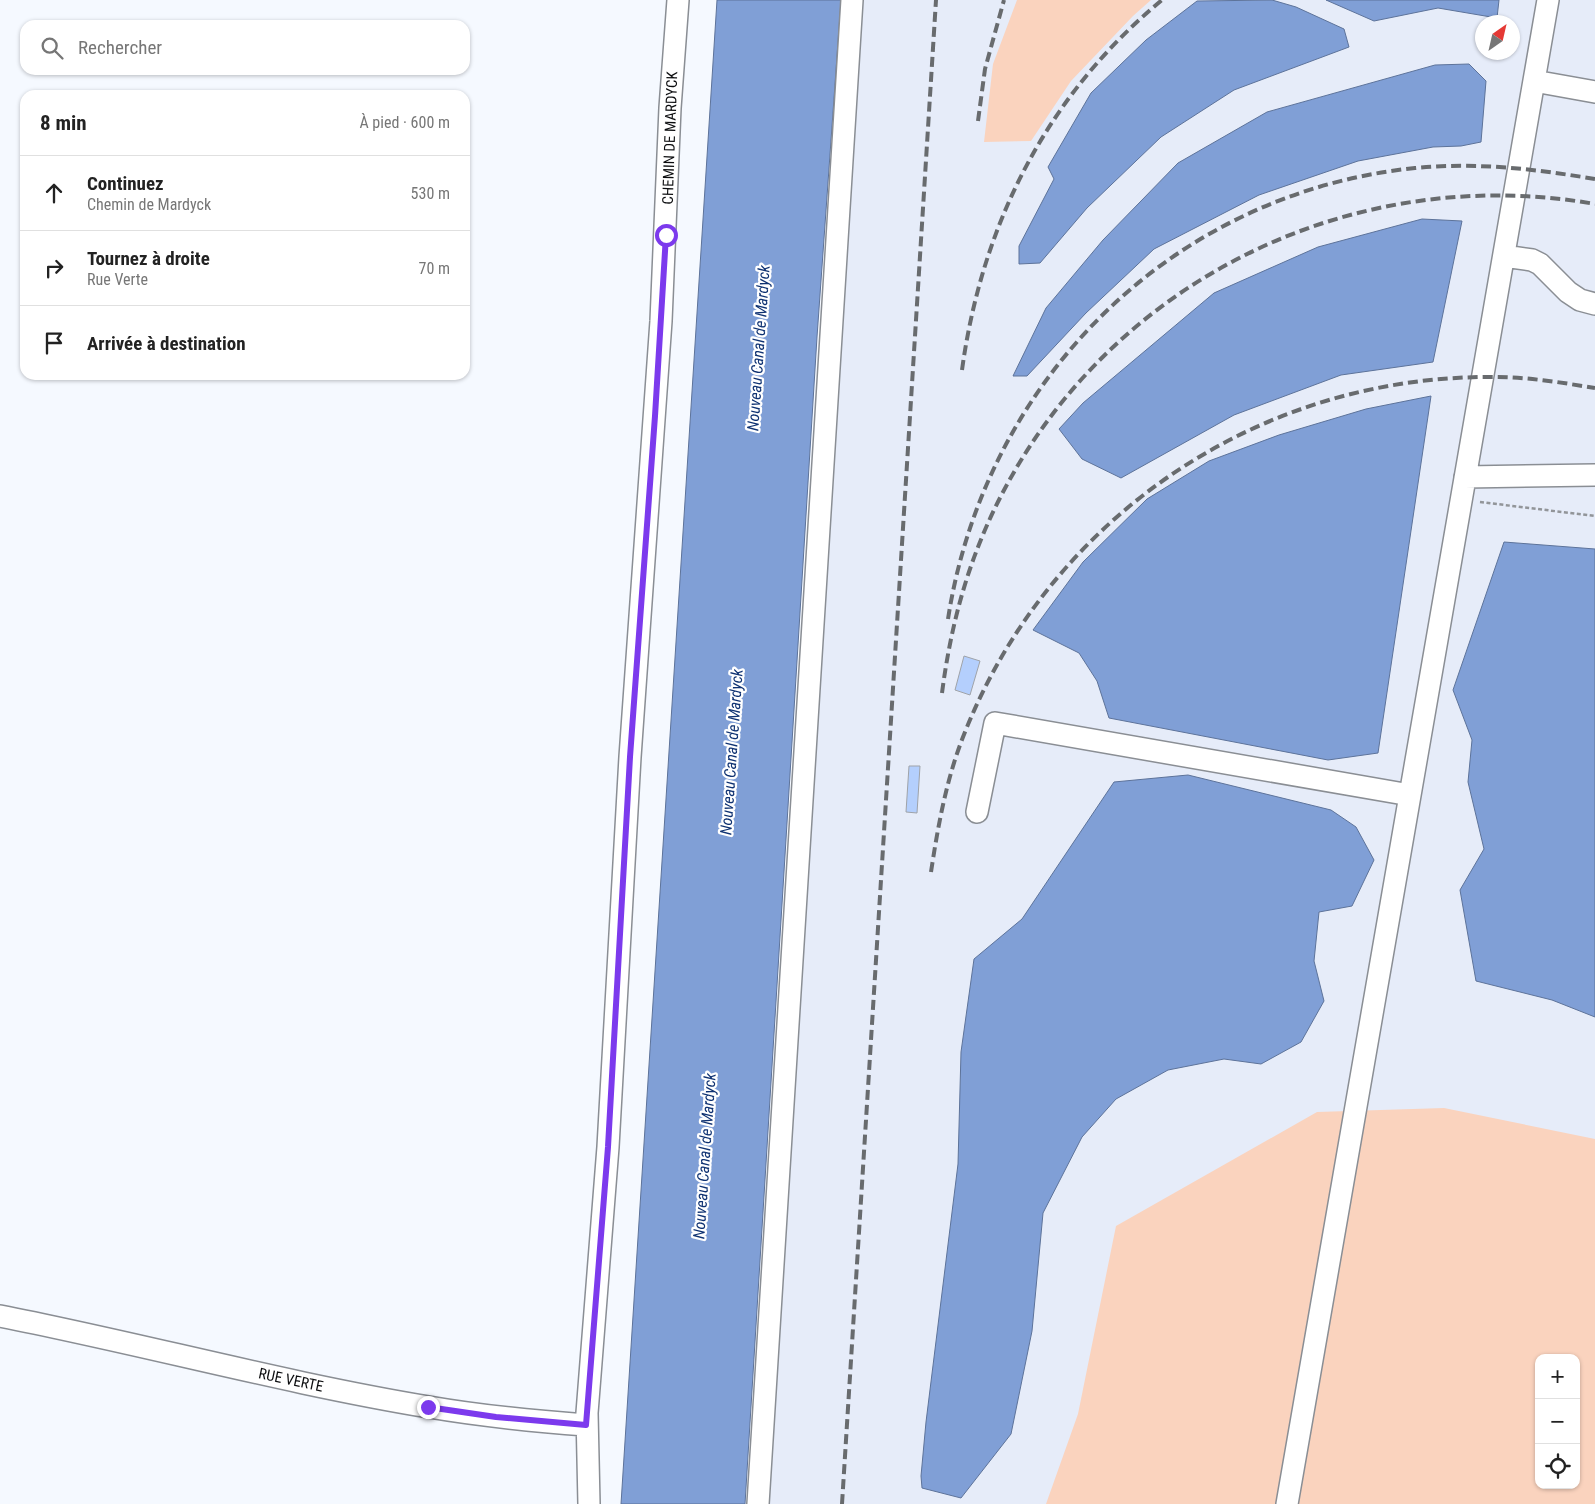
<!DOCTYPE html>
<html lang="fr">
<head>
<meta charset="utf-8">
<style>
  body { margin:0; font-family:"Roboto Condensed",sans-serif; background:#f6f6f6; color:#222 }
  .controls { position:absolute; right:15px; bottom:15px; display:grid; overflow:hidden; border-radius:10px; box-shadow:0 1px 4px #0004 }
  .controls button { width:45px; height:45px; display:grid; place-items:center; padding:0; border:0; border-bottom:1px solid #e0e0e0; background:#fff; color:#222; font:25px sans-serif }
  .compass { position:absolute; left:1475px; top:15px; width:45px; height:45px; border-radius:50%; background:#fff; box-shadow:0 1px 4px #0004; rotate:34deg }
  .stop { position:absolute; width:15px; height:15px; margin:-11px; border:4px solid #7c3aed; border-radius:50%; background:#fff }
  .stop.end { background:#7c3aed; border-color:#fff; box-shadow:0 1px 5px #0008 }
  .list { margin:0; padding:0; list-style:none }
  h2 { display:flex; justify-content:space-between; align-items:center; height:65px; margin:0; padding:0 20px; font-size:21px }
  h2 small { font-size:16px; font-weight:400; color:#767676 }
  .list li { display:grid; grid-template-columns:32px 1fr auto; gap:15px; align-items:center; box-sizing:border-box; height:75px; padding:0 20px; border-top:1px solid #e0e0e0 }
  .list b { display:block; font-size:19px; white-space:nowrap }
  .list p { margin:0; font-size:16px; white-space:nowrap; color:#767676 }
  .list em { font-size:16px; font-style:normal; color:#767676 }
  .icon { flex:none; width:28px; height:28px; fill:none; stroke:currentColor; stroke-width:2; stroke-linecap:round; stroke-linejoin:round }
  .map { position:relative; flex:none; width:1595px; height:1504px; overflow:hidden }
  .search { position:absolute; background:#fff; box-shadow:0 1px 4px #0004; left:20px; top:20px; width:450px; height:55px; display:flex; align-items:center; gap:12px; box-sizing:border-box; padding:0 18px; border-radius:15px; color:#767676; font-size:19px }
  .panel { position:absolute; background:#fff; box-shadow:0 1px 4px #0004; left:20px; top:90px; width:450px; height:290px; border-radius:15px }
  .map>svg:first-child { display:block }
</style>
</head>
<body>
<div class="map">
<svg width="1595" height="1504" viewBox="0 0 1595 1504">
  <rect width="100%" height="100%" fill="#f5f9ff"/>
  <path fill="#e6ecf9" fill-rule="evenodd" d="M862 0H1595V1504H768ZM1482 22H1512V52H1482ZM1539 1358H1576V1485H1539Z"/>
  <path fill="#fad3be" fill-rule="evenodd" d="M1017 0H1151L1133 16 1071 81 1031 141 984 142 993 64Z
    M1444 1108 1595 1139V1504H1046L1078 1414 1116 1226 1317 1112ZM1539 1358H1576V1485H1539Z"/>
  <path fill="#809fd6" stroke="#5d739a" d="M717 0H841L817 337 745 1504H621Z
    M1272 0 1296 7 1344 29 1349 47 1234 90 1161 137 1087 208 1040 263 1019 264V246L1054 179 1048 167 1091 93 1146 40 1197 1Z
    M1326 0H1499L1497 18 1438 8 1374 21Z
    M1469 64 1486 81 1481 142 1461 146 1433 147 1358 161 1259 195 1154 249 1086 313 1027 376H1013L1046 308 1103 240 1178 163 1267 112 1435 65Z
    M1422 219 1462 221 1433 362 1341 375 1234 415 1121 478 1082 459 1059 429 1083 403 1214 293 1318 247Z
    M1431 396 1378 753 1328 760 1109 718 1097 681 1079 653 1033 630 1083 562 1147 499 1209 461 1279 435 1366 409Z
    M1504 542 1595 549V1017L1552 1000 1476 981 1460 890 1484 849 1468 782 1472 740 1453 690Z
    M1188 775 1331 810 1356 827 1374 860 1352 906 1319 912 1314 961 1324 1001 1301 1042 1261 1064 1224 1059 1168 1070 1116 1099 1082 1137 1043 1213 1032 1331 1011 1434 961 1498 922 1488 921 1476 926 1422 958 1164 961 1052 974 959 1022 919 1114 782Z"/>
  <path fill="#b4cffd" stroke="#9fa3a9" d="M964 656 980 661 970 695 955 690Z
    M909 766H920L917 813 906 812Z"/>
  <g fill="none" stroke-linecap="round" stroke-linejoin="round">
    <defs>
      <path id="minor" d="M1534 81 1595 92
        M1504 256 1532 260 1540 264 1568 292 1580 300 1595 304
        M1465 477 1595 475
        M977 812 995 723 1410 795
        M0 1316C143 1344 284 1383 429 1407 481 1416 533 1421 586 1425
        M589 1504 587 1413 608 1147 630 757 661 321 670 108 678 0
        M758 1504 852 0
        M1287 1504 1548 0"/>
    </defs>
    <use href="#minor" stroke="#8a8e94" stroke-width="24"/>
    <path stroke="#929599" stroke-width="2.5" stroke-dasharray="4 2.5" stroke-linecap="butt" d="M1480 502 1595 516"/>
    <use href="#minor" stroke="#fff" stroke-width="21"/>
    <path stroke="#686b6e" stroke-width="4" stroke-dasharray="10 5" stroke-linecap="butt" d="M978 121 985 69 1004 0
      M962 370C982 224 1047 95 1162 0
      M948 619C985 380 1172 193 1415 168 1476 162 1535 169 1595 179
      M942 693C949 639 961 588 982 537 1082 295 1339 159 1595 204
      M931 872C938 826 946 781 963 737 1047 521 1253 379 1484 377 1522 376 1558 382 1595 388
      M842 1504 936 0"/>
  </g>
  <g fill="none" stroke-linecap="round" stroke-linejoin="round">
    <path stroke="#7c3aed" stroke-width="6" d="M428 1407 496 1417 586 1425 608 1147 630 757 655 416 666 235"/>
  </g>
  <g text-anchor="middle" stroke-width="4.5" stroke-linejoin="round" paint-order="stroke">
    <g font-size="15" fill="#0c0d0f" stroke="#fff">
      <text transform="translate(670 138) rotate(-88)" y="5">CHEMIN DE MARDYCK</text>
      <text transform="translate(291 1380) rotate(12)" y="5">RUE VERTE</text>
    </g>
    <g font-size="16" font-style="italic" fill="#0f3272" stroke="#fff">
      <text transform="translate(758 348) rotate(-86)" y="6">Nouveau Canal de Mardyck</text>
      <text transform="translate(731 752) rotate(-86)" y="6">Nouveau Canal de Mardyck</text>
      <text transform="translate(704 1156) rotate(-86)" y="6">Nouveau Canal de Mardyck</text>
    </g>
  </g>
</svg>
<div class="controls">
<button>+</button>
<button>−</button>
<button><svg class="icon" aria-label="locate" viewBox="0 0 24 24"><circle cx="12" cy="12" r="6"/><path d="M12 2v4M12 18v4M2 12h4M18 12h4"/></svg></button>
</div>
<svg class="compass" viewBox="-18 -18 36 36"><path d="M0-13l5 13h-10z" fill="#e53935"/><path d="M0 13l5-13h-10z" fill="#767676"/></svg>
<div class="stop" style="left:666px;top:235px"></div>
<div class="stop end" style="left:428px;top:1407px"></div>
<div class="search"><svg class="icon" aria-label="search" viewBox="0 0 24 24"><circle cx="10" cy="10" r="6"/><path d="M15 15l6 6"/></svg>Rechercher</div>
<section class="panel">
<h2>8 min<small>À pied · 600 m</small></h2>
<ul class="list">
<li><svg class="icon" aria-label="ahead" viewBox="0 0 24 24"><path d="M12 20V5M6 11l6-6 6 6"/></svg><div><b>Continuez</b><p>Chemin de Mardyck</p></div><em>530 m</em></li>
<li><svg class="icon" aria-label="right" viewBox="0 0 24 24"><path d="M7 20v-9h11M14 6l5 5-5 5"/></svg><div><b>Tournez à droite</b><p>Rue Verte</p></div><em>70 m</em></li>
<li><svg class="icon" aria-label="arrive" viewBox="0 0 24 24"><path d="M6 21V4h12l-3 4 3 4H6"/></svg><div><b>Arrivée à destination</b></div></li>
</ul>
</section>
</div>
</body>
</html>
